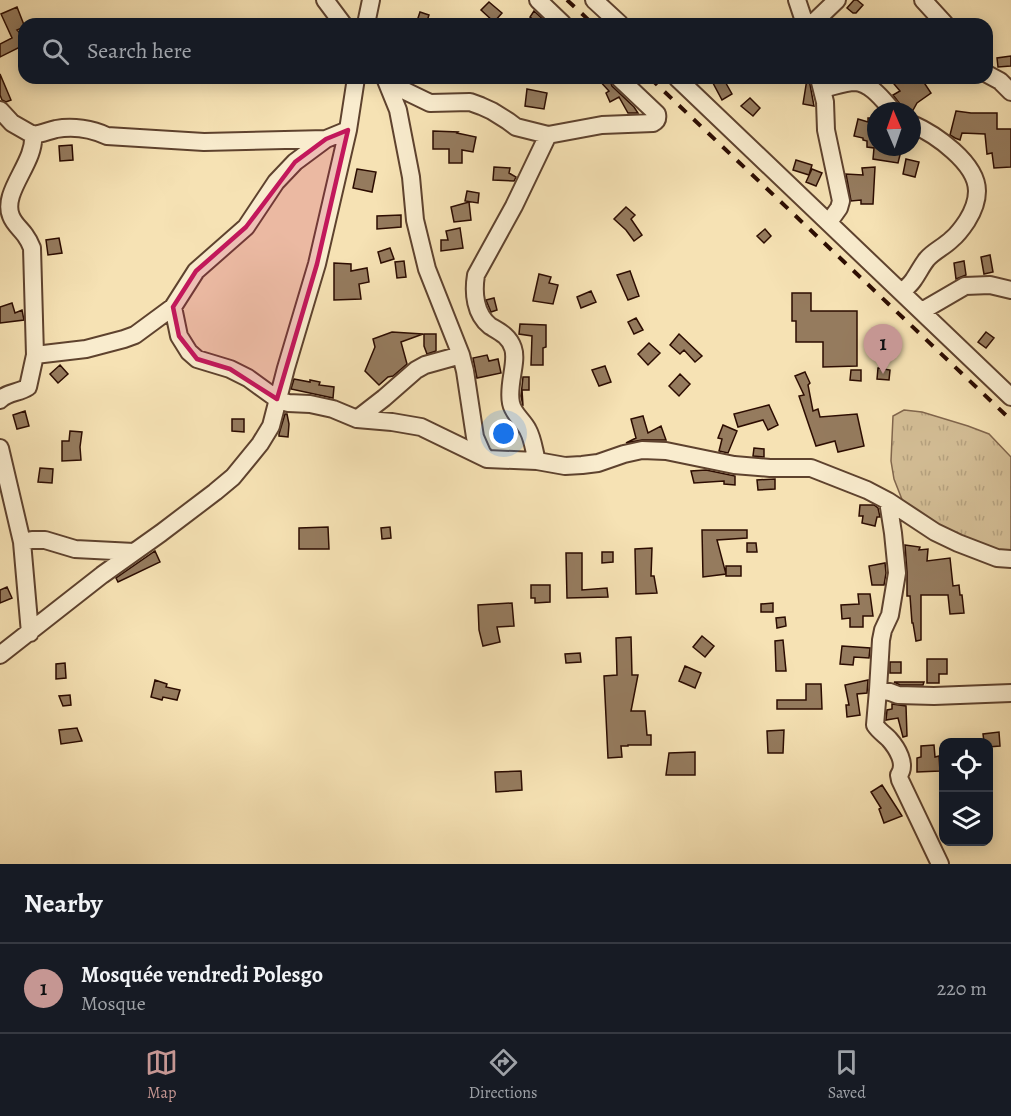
<!DOCTYPE html>
<html lang="en">
<head>
<meta charset="utf-8">
<style>
  body { margin:0; font-family:Alegreya,serif; background:#20242c; color:#f1f3f6 }
  .controls { position:absolute; right:18px; bottom:18px; display:grid; overflow:hidden; border-radius:12px; box-shadow:0 3px 15px #0003 }
  .controls button { width:54px; height:54px; display:grid; place-items:center; padding:0; border:0; border-bottom:2px solid #363941; background:#171b24; color:#f1f3f6; font:30px sans-serif }
  .compass { position:absolute; left:867px; top:102px; width:54px; height:54px; border-radius:50%; background:#171b24; box-shadow:0 3px 15px #0003; rotate:358deg }
  .you { position:absolute; left:504px; top:434px; width:21px; height:21px; margin:-15px; border:4px solid #fff; border-radius:50%; background:#1a73e8; box-shadow:0 0 0 9px #1a73e833 }
  .badge { display:grid; place-items:center; width:39px; height:39px; border-radius:50%; background:#c59692; color:#111; font-size:20px; font-weight:700 }
  .pin { position:absolute; translate:-50% -50px; filter:drop-shadow(0 2px 3px #0008) }
  .pin::after { content:''; position:absolute; top:32px; width:21px; height:18px; background:inherit; clip-path:polygon(0 0,100% 0,50% 100%) }
  .list { margin:0; padding:0; list-style:none }
  h2 { display:flex; justify-content:space-between; align-items:center; height:78px; margin:0; padding:0 24px; font-size:26px }
  h2 small { font-size:20px; font-weight:400; color:#9ea1a6 }
  .list li { display:grid; grid-template-columns:39px 1fr auto; gap:18px; align-items:center; box-sizing:border-box; height:90px; padding:0 24px; border-top:2px solid #363941 }
  .list b { display:block; font-size:22px; white-space:nowrap }
  .list p { margin:0; font-size:20px; white-space:nowrap; color:#9ea1a6 }
  .list em { font-size:20px; font-style:normal; color:#9ea1a6 }
  .icon { flex:none; width:33px; height:33px; fill:none; stroke:currentColor; stroke-width:2; stroke-linecap:round; stroke-linejoin:round }
  .map { position:relative; flex:none; width:1011px; height:864px; overflow:hidden }
  .search { position:absolute; background:#171b24; box-shadow:0 3px 15px #0003; left:18px; right:18px; top:18px; height:66px; display:flex; align-items:center; gap:15px; box-sizing:border-box; padding:0 21px; border-radius:18px; color:#9ea1a6; font-size:22px }
  .sheet { height:168px; background:#171b24 }
  nav { display:flex; justify-content:space-around; align-items:center; box-sizing:border-box; height:84px; border-top:2px solid #363941; background:#171b24; font-size:16px; color:#9ea1a6 }
  nav a { display:grid; justify-items:center; gap:3px }
  nav .on { color:#c59692 }
  .map>svg:first-child { display:block }
</style>
</head>
<body>
<div class="map">
<svg width="1011" height="864" viewBox="0 0 1011 864">
  <defs>
    <pattern id="grass-tufts" width="24" height="20" patternUnits="userSpaceOnUse" patternTransform="scale(1.5)"><rect width="24" height="20" fill="#d4be96"/><path d="M3 7l-1-3M5 7V3M7 7l1-3M15 17l-1-3M17 17v-4M19 17l1-3" fill="none" stroke="#b6a280"/></pattern>
  </defs>
  <rect width="100%" height="100%" fill="#f6e2b4"/>
  <filter id="stains"><feTurbulence type="fractalNoise" baseFrequency=".00333" numOctaves="4"/><feColorMatrix values="0 0 0 0 .2 0 0 0 0 .09 0 0 0 0 .02 0 0 0 .5 -.17"/></filter>
  <radialGradient id="worn" r=".72"><stop offset=".6" stop-color="#630" stop-opacity="0"/><stop offset="1" stop-color="#630" stop-opacity=".3"/></radialGradient>
  <path fill="url(#grass-tufts)" stroke="#80654c" stroke-width="1.5" d="M904 410 922 412 968 426 989 434 1011 457V551L1000 550 935 526 903 502 894 479 891 461 893 416Z"/>
  <path fill="#957b5e" stroke="#2c0c01" stroke-width="1.5" d="M854 0H857L863 5 856 13H853L847 8Z
    M489 2 502 13 494 22 481 10Z
    M17 7 24 25V27L17 30 24 37V45L0 57V44L12 38 1 14Z
    M534 11 548 24H539L530 17Z
    M420 12 429 15 426 24H416Z
    M1011 56V66L998 67 997 58Z
    M0 74 11 100 6 102 2 100 0 95Z
    M597 78H609L612 86 634 107 638 113H628L619 97 610 102 606 93 609 91Z
    M723 78 732 94 722 100 713 83Z
    M889 78H921L931 93 917 103 912 112 908 111 903 108 893 95 900 91Z
    M807 79H809L814 106 803 104Z
    M527 89 547 93 544 109 525 106Z
    M750 98 760 108 753 116 741 106Z
    M956 111 971 113H997V129H1011V167L994 168 992 153 987 154 985 134 962 133 960 140 955 138 950 135Z
    M868 118H876V147H902L898 163 873 159 874 148 867 147V141L863 140V138L854 136 858 119 868 122Z
    M433 131 458 132 457 133 476 137 473 152 462 150V163H449V149H433Z
    M72 145 73 160 60 161 59 146Z
    M906 159 919 162 915 177 903 174Z
    M796 160 812 165 809 175 793 170Z
    M494 167 510 168 509 173 516 177 514 181 493 180Z
    M875 167 873 204H861V200L851 201 846 174 863 175 862 168Z
    M357 169 376 172 372 192 353 188Z
    M812 169 822 173 816 186 806 182Z
    M467 191 479 193 478 203 465 201Z
    M469 202 471 220 454 222 451 207Z
    M626 207 635 215 631 219 642 235 634 241 626 230 614 219Z
    M401 215V227L377 229V216Z
    M460 228 463 248 441 251V240H448L446 231Z
    M765 229 771 236 764 243 757 236Z
    M59 238 62 253 48 255 46 240Z
    M390 248 394 259 381 263 378 252Z
    M990 255 993 272 984 274 981 257Z
    M404 261 406 277 397 278 395 262Z
    M964 261 966 275 956 279 954 263Z
    M334 263 351 264V271L367 268 369 282 359 284 361 299 334 300Z
    M630 271 639 296 628 300 617 275Z
    M539 274 551 277 549 283 558 285 553 304 533 301Z
    M591 291 596 302 581 308 577 297Z
    M792 293H811V311H857V366L823 367V342H796V321H792Z
    M494 298 497 310 491 312 486 300Z
    M12 303 15 313 22 310 24 320 0 323V307Z
    M636 318 643 330 634 334 628 322Z
    M520 324 546 325V347L543 348V365H531L532 336 519 334Z
    M392 332 423 334 401 342 407 364 393 376 388 377 379 385 365 371 375 347 373 339Z
    M986 332 994 338 986 348 978 342Z
    M424 334H436V351L427 354 424 346Z
    M679 334 702 356 695 362 684 350 680 354 670 345Z
    M649 343 660 353 648 365 638 354Z
    M487 355 489 361 498 359 501 373 477 378 473 358Z
    M60 365 68 374 58 383 50 374Z
    M605 366 611 382 599 386 592 370Z
    M878 368 890 370 889 380 877 379Z
    M851 370H861V381L850 380Z
    M805 372 810 383 808 385 813 411 818 409 820 417 857 414 864 446 838 452 835 441 816 446 799 396 804 395 795 376Z
    M680 374 690 384 679 396 669 386Z
    M523 377H529V390H522L523 406 521 396Z
    M294 379 310 382V380L320 382 319 385 334 387 333 398 291 389Z
    M769 405 778 425 768 430 763 420 738 427 734 414Z
    M25 411 29 426 17 429 13 415Z
    M285 414H287L289 424 288 437 279 436V434Z
    M643 416 648 433 661 426 666 440H642L626 443 636 438 631 419Z
    M232 419H244V432L232 431Z
    M723 425 737 431 728 453 719 451 722 439 718 438Z
    M70 431 82 432 80 447 81 460 62 461V441H69Z
    M754 448 764 449V457L753 456Z
    M40 468 53 469 52 483 38 482Z
    M706 470 735 476V485L724 484V481L694 483 691 471Z
    M775 479V489L758 490 757 480Z
    M860 505H874L878 508 880 517H877L875 526 862 523 863 516H859Z
    M328 527 329 549H299V528Z
    M390 527 391 538 382 539 381 528Z
    M702 530H747V538L717 540 726 574 703 577Z
    M747 543H756L757 552H747Z
    M905 545 920 547 919 550 928 549 927 561 950 558 953 586 959 585 960 595H962L964 613 950 614 948 595H921V640L916 641 913 623H912L910 596H907V572Z
    M652 548 651 576H654L657 593 636 594 635 549Z
    M155 551 160 562 118 582 116 578Z
    M602 552H613V562L602 563Z
    M566 553H582V590L607 588 608 597 567 598Z
    M885 563 886 573 884 585H872L869 566Z
    M726 566H741V576H726Z
    M531 585H550V602L535 603V598H531Z
    M7 587 12 598 0 603V590Z
    M858 594H870L873 616H863V627H850V618L842 619 841 605 859 604Z
    M512 603 514 626 497 627 500 642 483 646 479 630 478 605Z
    M773 603V612H761V604Z
    M785 617 786 626 777 628 776 618Z
    M702 636 714 646 705 657 693 647Z
    M631 637 632 675H638L631 711H645L647 735H651V745H628V746H621L622 757 608 758 604 676 617 675 616 638Z
    M783 640 786 671H776L775 641Z
    M842 646 870 648 869 658 854 657 853 665 840 664Z
    M580 653 581 662 566 663 565 654Z
    M927 659H947V674H939V683H927Z
    M890 662H901V673H890Z
    M65 663 66 678 56 679V664Z
    M685 666 701 673 695 688 679 681Z
    M155 680 167 684 166 687 180 690 177 700 163 697 162 700 151 697Z
    M868 680 867 693 857 694 860 715 847 717 846 705H849L845 685Z
    M894 682H924L923 685H900Z
    M806 684H821L822 709H777V700H806Z
    M70 695 71 705 63 706 59 696Z
    M892 704 906 706 907 736 903 737 898 718 886 720 887 710 892 709Z
    M77 728 82 741 61 744 59 730Z
    M784 730 783 753H768L767 731Z
    M999 732 1000 746 988 747V742H984L983 734Z
    M934 745 935 757 939 756 940 771 917 772V758L921 757V746Z
    M695 752V775H666L669 753Z
    M521 771 522 790 496 792 495 772Z
    M882 785 902 816 884 823 879 809 881 808 871 792Z"/>
  <g fill="none" stroke-linecap="round" stroke-linejoin="round">
    <defs>
      <path id="minor" d="M325 0 343 24
        M538 0 563 24
        M594 0 620 24
        M797 0 805 24
        M923 0 945 24
        M366 24 371 0
        M812 24 837 0
        M987 74 1000 81 1011 92
        M385 78 398 110 411 177 415 220 427 269 461 355 465 371 475 437 482 453 487 459
        M386 78 401 89 430 103 470 102 481 106 492 111 508 121 516 127 548 135 602 125 653 123C657 121 658 119 657 114L619 78
        M677 78 1011 397
        M819 78 825 102 826 130 841 201 839 208 829 222
        M822 89C832 87 845 82 855 82 871 83 883 100 893 111
        M0 110 12 123 33 135C41 134 48 131 56 129 73 126 92 129 107 136L204 142 326 139
        M902 292C906 288 911 284 914 279 919 272 922 265 927 259 934 251 944 247 952 239 957 235 963 227 967 221 972 213 977 201 977 191 977 163 935 134 912 124
        M173 307 179 336 189 352 197 359 230 369 248 378 277 399 288 403 310 404 333 409 357 419 392 422 421 427 487 459 537 461 565 466 582 465 598 463 624 454 642 450 666 451 734 465 770 468H811L867 490 888 501 935 532 958 543 997 558 1011 559
        M922 311 965 286 990 285 1011 290
        M35 355 86 349 124 339 135 335 173 307 196 271 246 227 276 182 295 162 326 139 348 130
        M0 400C7 392 19 393 28 387L35 355 32 248C30 243 28 239 25 235 20 228 14 224 11 216 1 192 36 162 33 135
        M357 419 384 398 416 370 425 365 461 355
        M0 448 22 542 30 633
        M537 461C534 451 533 439 528 430 523 420 513 414 511 403 507 385 518 362 513 348 509 336 500 332 490 326 475 314 473 293 476 275L514 206 548 135
        M888 501 893 533 897 573 890 615 883 630 881 640 878 690 890 692 898 695 934 696 1011 693
        M22 542 32 540H45L75 549 134 552
        M0 655 102 575 161 533 215 492 233 477 260 444 271 426 286 368 317 264 348 130 356 78
        M878 690 875 725C879 731 884 734 889 739 897 748 907 764 899 775L900 780 940 864"/>
    </defs>
    <use href="#minor" stroke="#5e422e" stroke-width="20"/>
    <use href="#minor" stroke="#f9ecce" stroke-width="16"/>
    <path stroke="#2c0c01" stroke-width="4" stroke-dasharray="10 10" stroke-linecap="butt" d="M567 0 593 24
      M650 78 1011 420"/>
  </g>
  <path fill="#c2185b" fill-opacity="0.2" stroke="#c2185b" stroke-width="4.5" stroke-linejoin="round" d="M348 130 317 264 277 399 230 369 197 359 179 336 173 307 196 271 246 227 295 162 326 139Z"/>
  <rect width="100%" height="100%" filter="url(#stains)"/>
  <rect width="100%" height="100%" fill="url(#worn)"/>
</svg>
<div class="controls">
<button><svg class="icon" aria-label="locate" viewBox="0 0 24 24"><circle cx="12" cy="12" r="6"/><path d="M12 2v4M12 18v4M2 12h4M18 12h4"/></svg></button>
<button><svg class="icon" aria-label="layers" viewBox="0 0 24 24"><path d="M12 4l9 5-9 5-9-5zM3 14l9 5 9-5"/></svg></button>
</div>
<svg class="compass" viewBox="-18 -18 36 36"><path d="M0-13l5 13h-10z" fill="#e53935"/><path d="M0 13l5-13h-10z" fill="#9ea1a6"/></svg>
<div class="you"></div>
<div class="pin badge" style="left:883px;top:374px">1</div>
<div class="search"><svg class="icon" aria-label="search" viewBox="0 0 24 24"><circle cx="10" cy="10" r="6"/><path d="M15 15l6 6"/></svg>Search here</div>
</div>
<section class="sheet">
<h2>Nearby<small></small></h2>
<ul class="list">
<li><span class="badge">1</span><div><b>Mosquée vendredi Polesgo</b><p>Mosque</p></div><em>220 m</em></li>
</ul>
</section>
<nav>
<a class="on"><svg class="icon" aria-label="map" viewBox="0 0 24 24"><path d="M3 6l6-2 6 2 6-2v14l-6 2-6-2-6 2zM9 4v14M15 6v14"/></svg>Map</a>
<a><svg class="icon" aria-label="directions" viewBox="0 0 24 24"><path d="M12 3l9 9-9 9-9-9zM9 14v-3h6M13 9l2 2-2 2"/></svg>Directions</a>
<a><svg class="icon" aria-label="saved" viewBox="0 0 24 24"><path d="M7 4h10v16l-5-4-5 4z"/></svg>Saved</a>
</nav>
</body>
</html>
